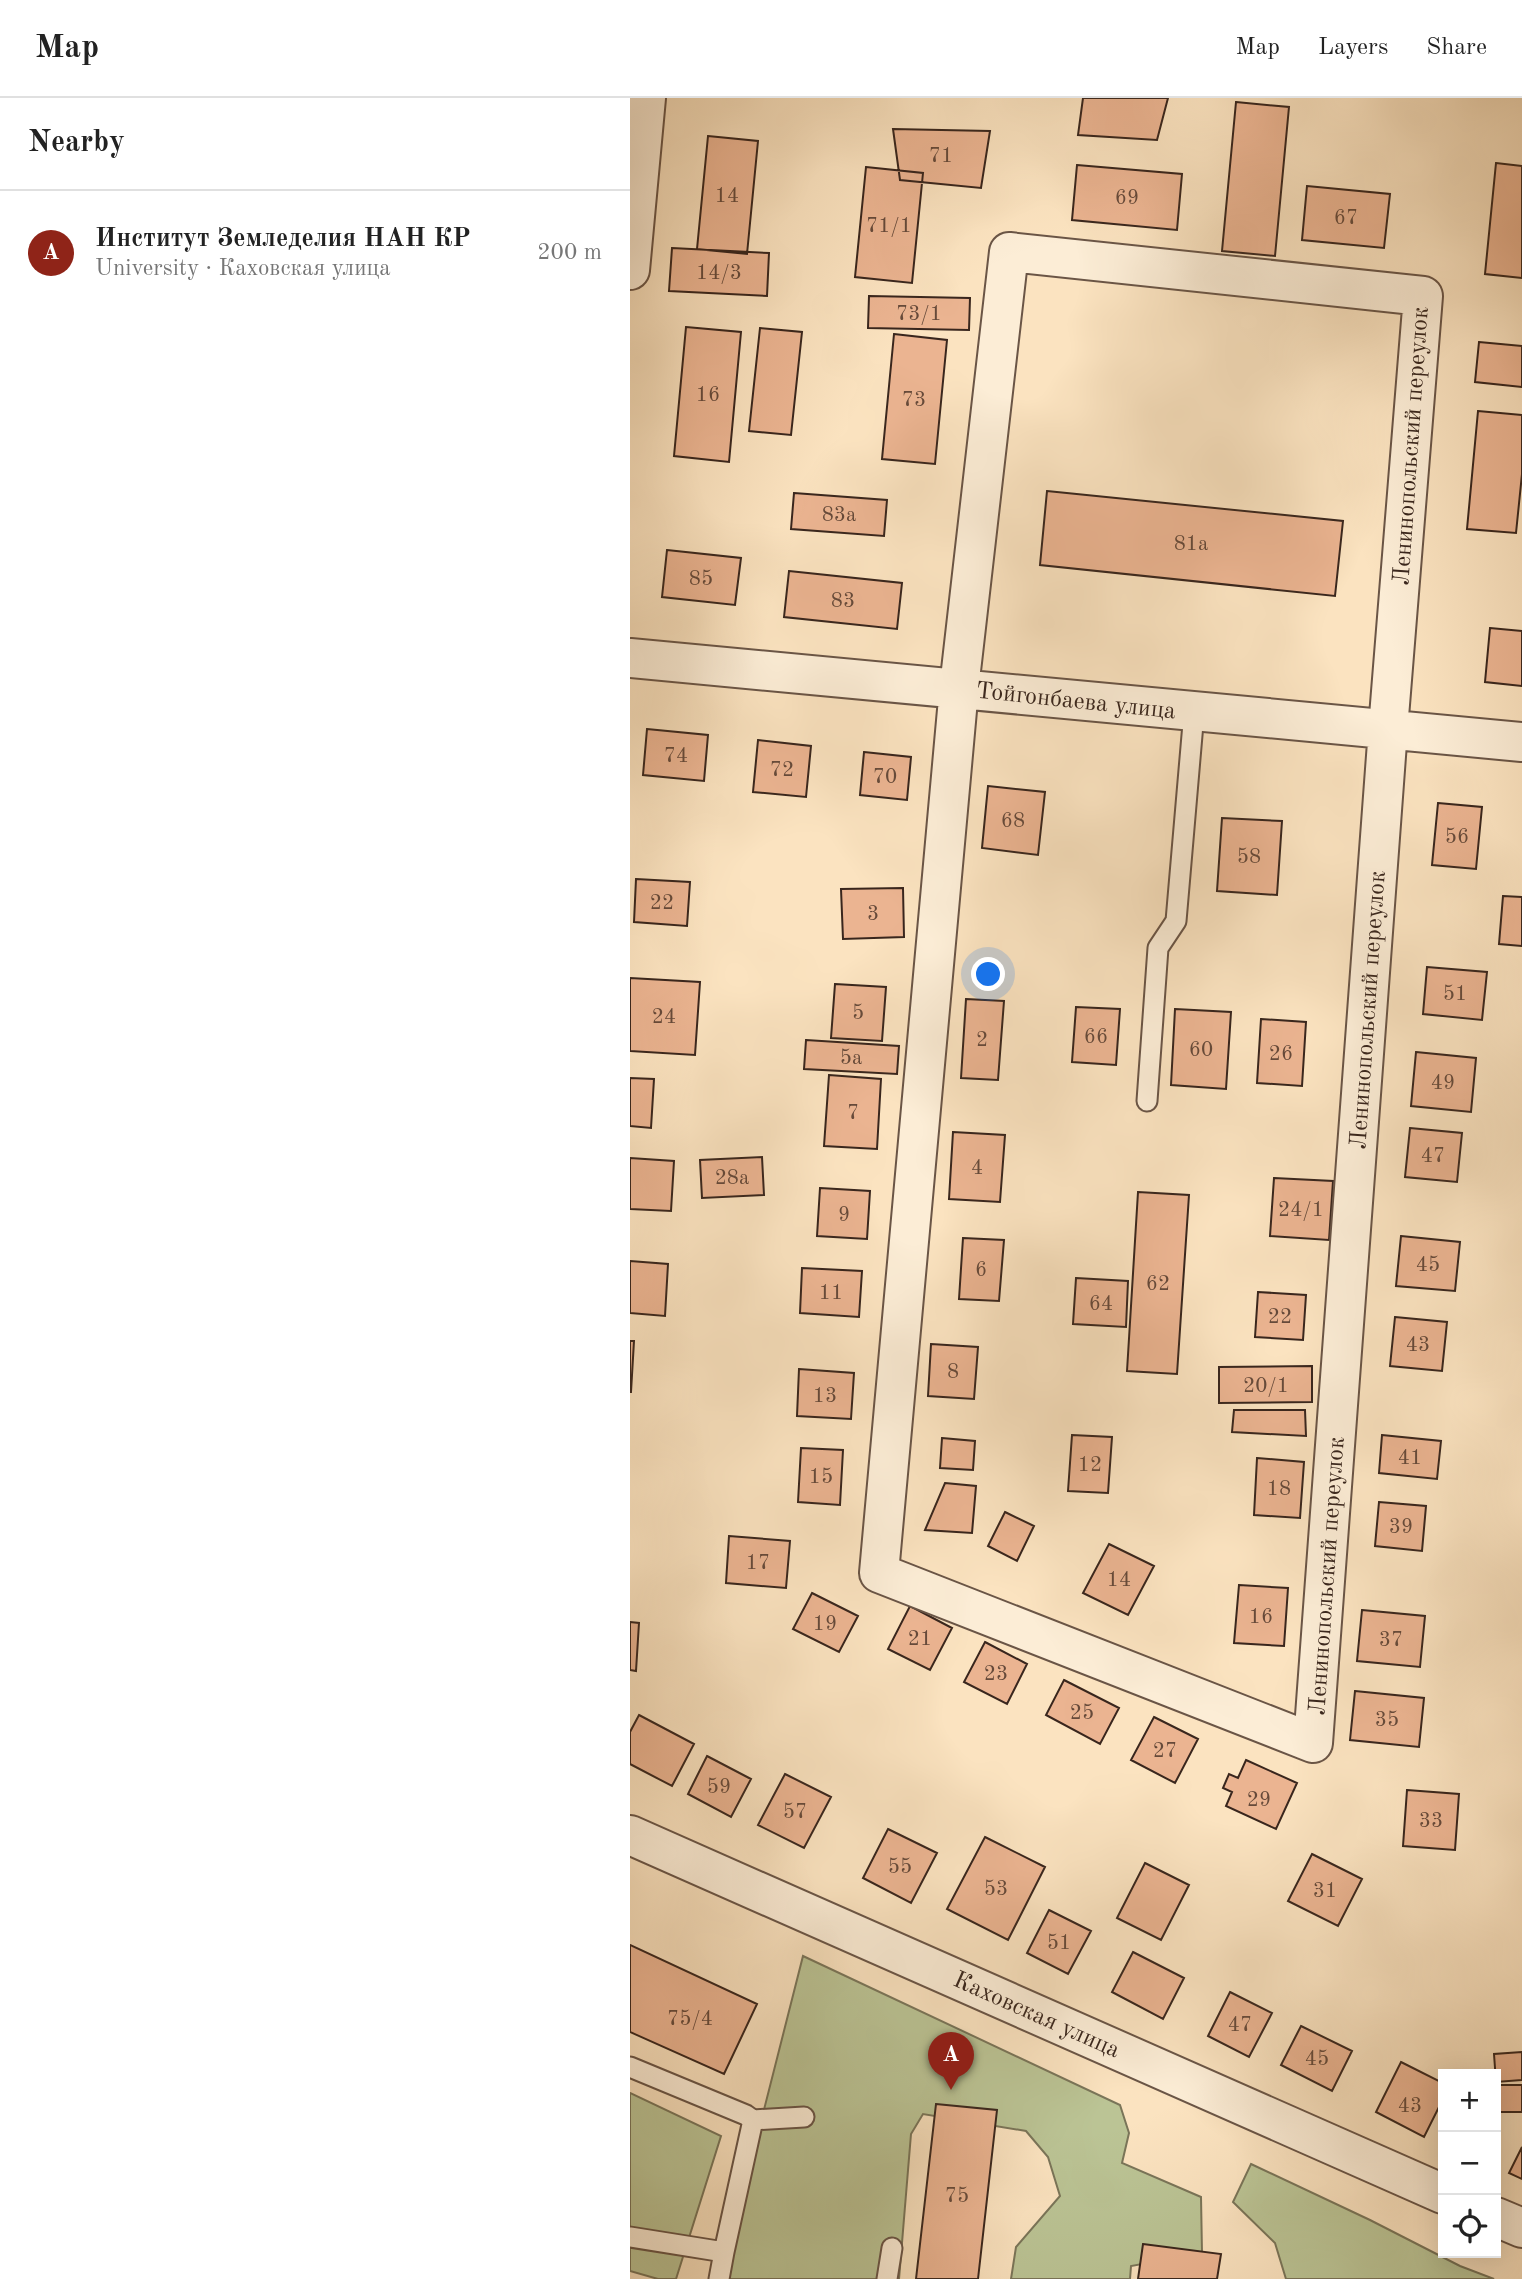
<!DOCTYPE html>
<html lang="en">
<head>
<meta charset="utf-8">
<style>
  body { margin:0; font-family:"Old Standard TT",serif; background:#f6f6f6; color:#222 }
  .controls { position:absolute; right:21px; bottom:21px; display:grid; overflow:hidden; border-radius:0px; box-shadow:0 7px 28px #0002 }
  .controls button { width:63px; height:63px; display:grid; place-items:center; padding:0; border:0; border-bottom:2px solid #e0e0e0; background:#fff; color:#222; font:35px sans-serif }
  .you { position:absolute; left:359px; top:877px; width:24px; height:24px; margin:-18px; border:5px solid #fff; border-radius:50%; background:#1a73e8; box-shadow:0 0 0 10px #1a73e833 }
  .badge { display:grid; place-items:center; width:46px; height:46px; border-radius:50%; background:#8f2418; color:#fff; font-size:23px; font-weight:700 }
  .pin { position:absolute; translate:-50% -58px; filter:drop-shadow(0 2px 4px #0008) }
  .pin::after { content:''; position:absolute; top:37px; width:24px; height:21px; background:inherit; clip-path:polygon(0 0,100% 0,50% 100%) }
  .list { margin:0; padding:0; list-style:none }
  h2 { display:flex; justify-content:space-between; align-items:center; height:91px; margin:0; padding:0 28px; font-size:30px }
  h2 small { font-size:23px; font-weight:400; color:#767676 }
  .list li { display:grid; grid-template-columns:46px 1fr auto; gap:21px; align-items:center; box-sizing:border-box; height:126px; padding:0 28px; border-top:2px solid #e0e0e0 }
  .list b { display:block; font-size:26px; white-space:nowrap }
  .list p { margin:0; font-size:23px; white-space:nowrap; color:#767676 }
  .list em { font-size:23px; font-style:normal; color:#767676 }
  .icon { flex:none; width:38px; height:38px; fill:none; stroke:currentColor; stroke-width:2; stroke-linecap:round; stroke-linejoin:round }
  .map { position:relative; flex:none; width:892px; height:2181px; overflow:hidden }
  header { display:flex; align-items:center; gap:42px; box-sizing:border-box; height:98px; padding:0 35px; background:#fff; border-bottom:2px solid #e0e0e0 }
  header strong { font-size:33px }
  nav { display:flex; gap:38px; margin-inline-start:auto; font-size:24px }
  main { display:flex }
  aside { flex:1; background:#fff }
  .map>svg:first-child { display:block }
</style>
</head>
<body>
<header>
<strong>Map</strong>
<nav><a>Map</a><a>Layers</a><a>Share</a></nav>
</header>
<main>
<aside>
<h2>Nearby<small></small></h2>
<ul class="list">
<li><span class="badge">A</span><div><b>Институт Земледелия НАН КР</b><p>University · Каховская улица</p></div><em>200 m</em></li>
</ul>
</aside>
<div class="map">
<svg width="892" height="2181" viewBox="0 0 892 2181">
  <rect width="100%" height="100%" fill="#fbe3c0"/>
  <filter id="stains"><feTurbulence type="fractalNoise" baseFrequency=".00286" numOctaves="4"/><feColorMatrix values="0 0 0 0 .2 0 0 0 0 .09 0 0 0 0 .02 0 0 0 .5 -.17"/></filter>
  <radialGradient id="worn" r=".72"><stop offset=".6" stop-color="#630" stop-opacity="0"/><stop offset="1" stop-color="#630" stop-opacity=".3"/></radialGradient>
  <path fill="#bbc495" stroke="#7a7559" stroke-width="2" d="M173 1858 490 2007 499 2035 492 2065 571 2099 572 2155 501 2168 500 2181H381L386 2149 430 2098 418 2059 396 2033 293 2016 281 2036 269 2181H91Z
    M0 1995 91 2038 46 2181H28L0 2173Z
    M621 2066 740 2122 830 2168 864 2181H656L645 2145 603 2104Z"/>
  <path fill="#ebb491" stroke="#39261d" stroke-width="2" d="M453 0H538L527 42 448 37Z
    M606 4 659 9 645 158 592 153Z
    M263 31 360 33 351 90 270 82Z
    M78 38 128 43 117 156 67 151Z
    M866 65 892 68V180L855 176Z
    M447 67 552 76 547 132 442 122Z
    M236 69 293 75 282 185 225 179Z
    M677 88 760 96 754 150 672 142Z
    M42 150 139 155 137 198 39 193Z
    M239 198 340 200 339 232 238 230Z
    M56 229 111 234 99 364 44 358Z
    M130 230 172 234 161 337 119 333Z
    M264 236 317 242 305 366 252 361Z
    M849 244 892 248V289L845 284Z
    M848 313 892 317V376L886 435 837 431Z
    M417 393 713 423 705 498 410 467Z
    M164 395 257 402 254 438 161 431Z
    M37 452 111 460 105 507 32 499Z
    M159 473 272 485 267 531 154 519Z
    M860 530 892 533V588L855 584Z
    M17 631 78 637 74 683 13 677Z
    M128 642 181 648 176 699 123 694Z
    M234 654 281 659 277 702 230 697Z
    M358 688 415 694 408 757 352 750Z
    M808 705 852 709 846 771 802 767Z
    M592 720 652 723 647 797 587 793Z
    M6 781 60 784 57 828 4 824Z
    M273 790 274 839 213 841 211 791Z
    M873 798 892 799V848L869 846Z
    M797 869 857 874 852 922 793 916Z
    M0 880 70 884 65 957 0 953Z
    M205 886 256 889 252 943 201 940Z
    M336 901 374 903 368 982 331 980Z
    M446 909 490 911 486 967 442 964Z
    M545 911 601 914 596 991 541 987Z
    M631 921 676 924 672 988 627 985Z
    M176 942 269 948 267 976 174 971Z
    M786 954 846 960 841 1014 781 1008Z
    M199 977 251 981 247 1051 194 1048Z
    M0 980 24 981 21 1030 0 1028Z
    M780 1030 832 1035 827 1084 775 1079Z
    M323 1034 375 1037 370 1104 319 1101Z
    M132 1059 134 1097 72 1100 70 1062Z
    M0 1060 44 1063 41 1113 0 1111Z
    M644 1080 703 1083 699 1142 640 1138Z
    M190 1090 240 1093 237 1141 187 1138Z
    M508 1094 559 1097 547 1276 497 1273Z
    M771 1138 830 1144 825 1193 766 1188Z
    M333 1140 374 1142 369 1203 329 1201Z
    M0 1163 38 1166 35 1218 0 1215Z
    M172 1170 232 1173 229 1219 170 1215Z
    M446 1180 498 1183 496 1229 443 1226Z
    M628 1194 676 1197 673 1242 625 1239Z
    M765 1219 817 1224 812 1273 760 1268Z
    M0 1243H4L1 1294H0Z
    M301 1246 348 1249 344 1301 298 1298Z
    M682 1268V1304L589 1305V1269Z
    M169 1271 224 1275 221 1321 167 1318Z
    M604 1312H675L676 1338 602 1334Z
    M442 1337 482 1339 478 1395 438 1393Z
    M752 1337 811 1343 807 1381 749 1375Z
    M312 1340 345 1343 343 1372 310 1370Z
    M171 1350 213 1352 210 1407 168 1404Z
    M627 1360 674 1364 670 1420 624 1417Z
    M315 1385 346 1388 342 1435 295 1432Z
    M749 1404 796 1408 792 1453 745 1448Z
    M375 1414 404 1428 387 1463 358 1448Z
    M99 1438 160 1443 156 1490 96 1485Z
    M479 1446 524 1468 498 1517 453 1495Z
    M609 1487 658 1490 654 1548 604 1545Z
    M182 1495 228 1518 209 1554 163 1531Z
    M280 1508 322 1530 300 1572 258 1551Z
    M732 1512 795 1518 790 1569 727 1563Z
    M0 1524 9 1525 6 1573 0 1572Z
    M355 1544 397 1566 377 1606 334 1584Z
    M434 1582 489 1610 470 1646 416 1617Z
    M725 1593 794 1600 789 1649 720 1642Z
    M9 1617 64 1646 42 1688 0 1666V1634Z
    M524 1619 568 1641 545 1685 501 1662Z
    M77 1658 121 1681 101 1719 58 1696Z
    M616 1662 667 1685 646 1731 596 1708 602 1694 593 1690 599 1676 608 1680Z
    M155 1676 201 1699 174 1750 128 1727Z
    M777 1692 829 1696 825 1752 773 1748Z
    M258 1731 307 1755 281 1805 233 1780Z
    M355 1739 415 1769 378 1842 317 1811Z
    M682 1756 732 1781 708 1828 658 1803Z
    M515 1765 559 1787 531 1842 487 1820Z
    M419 1812 461 1833 438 1876 397 1855Z
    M0 1847 127 1906 94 1976 0 1934Z
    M503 1854 554 1880 533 1921 482 1894Z
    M600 1894 642 1915 619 1959 578 1938Z
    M671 1928 722 1953 702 1993 651 1967Z
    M892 1954V1982L866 1984 864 1956Z
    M771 1964 813 1985V2001L794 2039 746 2014Z
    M867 1987H892V2014H867Z
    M306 2006 367 2012 348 2181H286Z
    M892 2049V2081L879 2075Z
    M513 2146 591 2156 587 2181H508Z"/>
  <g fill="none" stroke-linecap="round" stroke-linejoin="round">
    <defs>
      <path id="service" d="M517 1003 528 850 546 823 564 614
        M0 1969 116 2017 123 2022 94 2154
        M123 2022 174 2019
        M0 2139 94 2154 89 2181
        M257 2181 262 2150"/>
      <path id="minor" d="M379 154 793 198 758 631 683 1645 249 1475 329 590Z
        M0 172 16 0
        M0 560 892 644
        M0 1737 813 2096
        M866 2119 892 2130"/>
    </defs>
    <use href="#service" stroke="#6a5546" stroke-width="23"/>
    <use href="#minor" stroke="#6a5546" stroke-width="42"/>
    <use href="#service" stroke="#fcedd6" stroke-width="19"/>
    <use href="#minor" stroke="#fcedd6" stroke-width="38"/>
  </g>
  <g text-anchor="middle" stroke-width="6" stroke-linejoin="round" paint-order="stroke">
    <g font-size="21" fill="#664a3a">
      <text x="311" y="64">71</text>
      <text x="97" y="104">14</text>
      <text x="497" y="106">69</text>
      <text x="716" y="126">67</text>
      <text x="259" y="134">71/1</text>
      <text x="89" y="181">14/3</text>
      <text x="289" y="222">73/1</text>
      <text x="78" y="303">16</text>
      <text x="284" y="308">73</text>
      <text x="209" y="423">83а</text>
      <text x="561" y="452">81а</text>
      <text x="71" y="487">85</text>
      <text x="213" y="509">83</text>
      <text x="46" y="664">74</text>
      <text x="152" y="678">72</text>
      <text x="255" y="685">70</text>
      <text x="383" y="729">68</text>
      <text x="827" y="745">56</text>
      <text x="619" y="765">58</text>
      <text x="32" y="811">22</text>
      <text x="243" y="822">3</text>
      <text x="825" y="902">51</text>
      <text x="228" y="921">5</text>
      <text x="34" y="925">24</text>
      <text x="466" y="945">66</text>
      <text x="352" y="948">2</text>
      <text x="571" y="958">60</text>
      <text x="651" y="962">26</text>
      <text x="221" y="966">5а</text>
      <text x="813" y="991">49</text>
      <text x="223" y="1021">7</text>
      <text x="803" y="1064">47</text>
      <text x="347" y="1076">4</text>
      <text x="102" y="1086">28а</text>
      <text x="671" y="1118">24/1</text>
      <text x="214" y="1123">9</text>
      <text x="798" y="1173">45</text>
      <text x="351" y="1178">6</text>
      <text x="528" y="1192">62</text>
      <text x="201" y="1201">11</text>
      <text x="471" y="1212">64</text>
      <text x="650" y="1225">22</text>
      <text x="788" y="1253">43</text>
      <text x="323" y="1280">8</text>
      <text x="636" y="1294">20/1</text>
      <text x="195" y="1304">13</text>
      <text x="780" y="1366">41</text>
      <text x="460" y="1373">12</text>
      <text x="191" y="1385">15</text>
      <text x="649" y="1397">18</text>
      <text x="771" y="1435">39</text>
      <text x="128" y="1471">17</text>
      <text x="489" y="1488">14</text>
      <text x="631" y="1525">16</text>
      <text x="195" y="1532">19</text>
      <text x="290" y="1547">21</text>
      <text x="761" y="1548">37</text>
      <text x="366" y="1582">23</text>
      <text x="452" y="1621">25</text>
      <text x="757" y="1628">35</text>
      <text x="535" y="1659">27</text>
      <text x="89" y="1695">59</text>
      <text x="629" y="1708">29</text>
      <text x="165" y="1720">57</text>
      <text x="801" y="1729">33</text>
      <text x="270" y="1775">55</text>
      <text x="366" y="1797">53</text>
      <text x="695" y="1799">31</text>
      <text x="429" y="1851">51</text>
      <text x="60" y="1927">75/4</text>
      <text x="610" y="1933">47</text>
      <text x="687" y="1967">45</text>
      <text x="780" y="2014">43</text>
      <text x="327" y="2104">75</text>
    </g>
    <g font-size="24" fill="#39261d" stroke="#fcedd6">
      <text transform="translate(780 348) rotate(-86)" y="8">Ленинопольский переулок</text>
      <text transform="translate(446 602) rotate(6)" y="8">Тойгонбаева улица</text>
      <text transform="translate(737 912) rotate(-86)" y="8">Ленинопольский переулок</text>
      <text transform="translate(696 1478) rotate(-86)" y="8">Ленинопольский переулок</text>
      <text transform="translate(407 1916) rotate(24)" y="8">Каховская улица</text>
    </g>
  </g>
  <rect width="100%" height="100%" filter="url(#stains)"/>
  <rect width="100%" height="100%" fill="url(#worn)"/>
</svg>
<div class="controls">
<button>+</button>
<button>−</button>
<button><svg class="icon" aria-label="locate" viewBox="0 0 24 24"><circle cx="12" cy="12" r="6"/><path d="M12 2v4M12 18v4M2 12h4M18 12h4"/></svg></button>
</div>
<div class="you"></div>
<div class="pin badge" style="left:321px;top:1992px">A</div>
</div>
</main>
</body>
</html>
